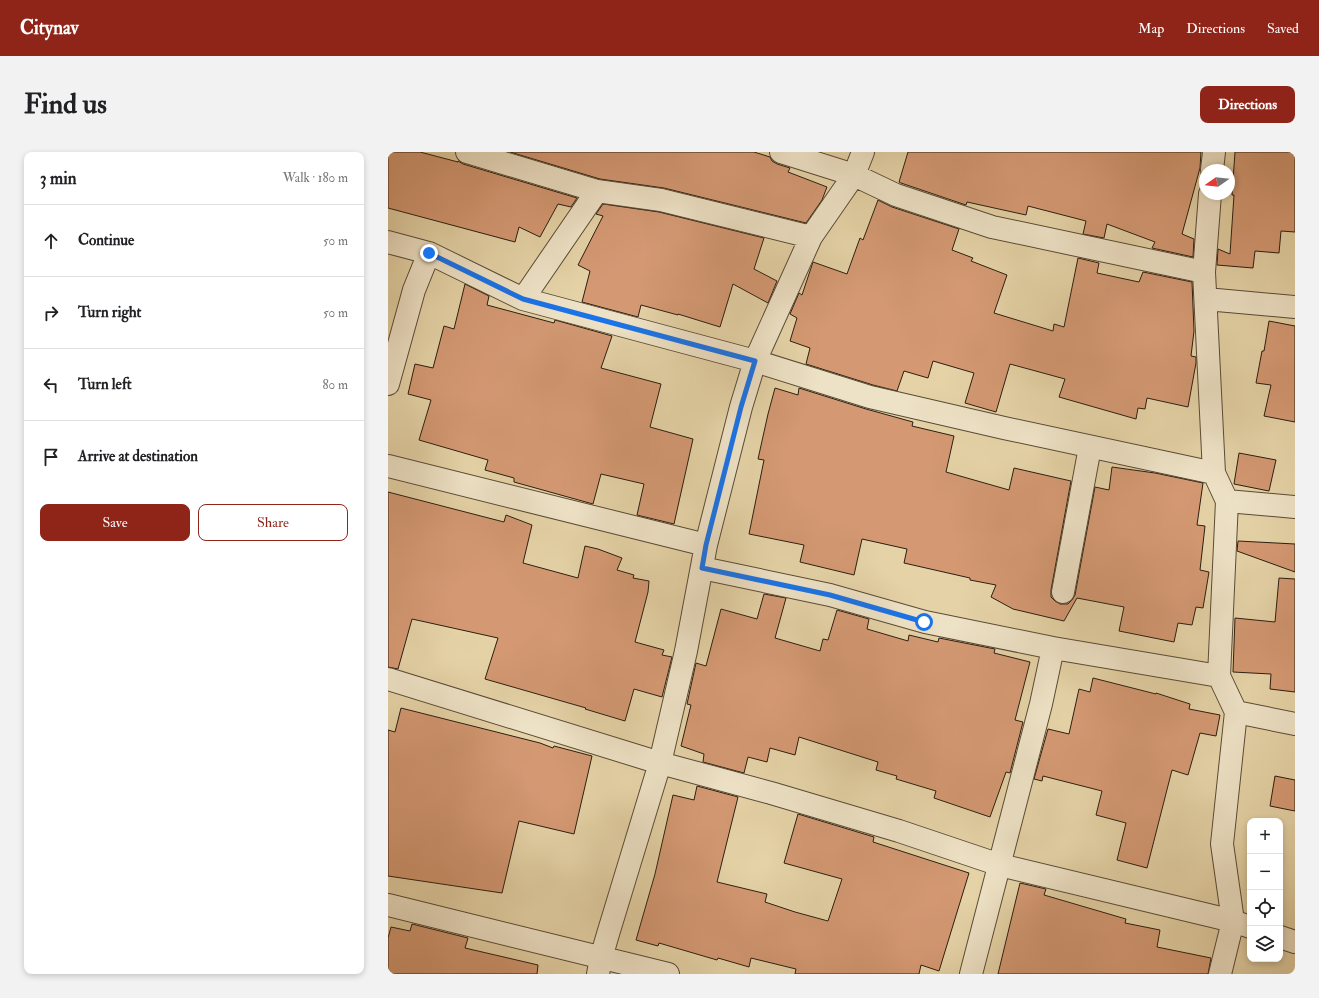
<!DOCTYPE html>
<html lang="en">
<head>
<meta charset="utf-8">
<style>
  body { margin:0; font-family:"IM FELL Double Pica",serif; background:#f2f2f2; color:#202124 }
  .controls { position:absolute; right:12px; bottom:12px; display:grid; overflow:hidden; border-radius:8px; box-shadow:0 2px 6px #0003 }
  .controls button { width:36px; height:36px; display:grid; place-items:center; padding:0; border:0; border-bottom:1px solid #e0e0e0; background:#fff; color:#202124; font:20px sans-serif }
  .compass { position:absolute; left:811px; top:12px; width:36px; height:36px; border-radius:50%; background:#fff; box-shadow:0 2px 6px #0003; rotate:256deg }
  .stop { position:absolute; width:12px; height:12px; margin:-9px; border:3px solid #1a73e8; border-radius:50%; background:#fff }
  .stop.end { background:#1a73e8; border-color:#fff; box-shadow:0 1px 4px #0008 }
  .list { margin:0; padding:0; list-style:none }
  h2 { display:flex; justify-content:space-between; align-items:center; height:52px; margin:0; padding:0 16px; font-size:17px }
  h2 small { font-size:13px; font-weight:400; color:#757577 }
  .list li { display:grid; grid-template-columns:26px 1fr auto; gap:12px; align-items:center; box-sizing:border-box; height:72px; padding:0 16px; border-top:1px solid #e0e0e0 }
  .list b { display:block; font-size:15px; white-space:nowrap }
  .list em { font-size:13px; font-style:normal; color:#757577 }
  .actions { display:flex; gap:8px; padding:12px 16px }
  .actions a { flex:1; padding:9px 0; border:1px solid #8f2418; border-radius:8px; text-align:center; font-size:14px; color:#8f2418 }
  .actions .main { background:#8f2418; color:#fff }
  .icon { flex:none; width:22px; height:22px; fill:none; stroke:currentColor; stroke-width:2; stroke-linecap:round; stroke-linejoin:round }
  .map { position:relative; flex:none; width:907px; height:822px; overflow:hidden; border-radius:8px }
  header { display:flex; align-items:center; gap:24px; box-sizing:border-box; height:56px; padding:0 20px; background:#8f2418; color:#fff }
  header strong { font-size:19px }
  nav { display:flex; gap:22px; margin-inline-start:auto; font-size:14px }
  .intro { display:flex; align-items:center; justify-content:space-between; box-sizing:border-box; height:96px; padding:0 24px }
  h1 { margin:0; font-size:28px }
  .button { padding:10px 18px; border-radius:8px; background:#8f2418; color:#fff; font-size:14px; font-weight:700 }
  main { display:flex; gap:24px; padding:0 24px }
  aside { flex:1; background:#fff; border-radius:8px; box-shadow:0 2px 6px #0003 }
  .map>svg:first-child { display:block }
</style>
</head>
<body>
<header>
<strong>Citynav</strong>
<nav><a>Map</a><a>Directions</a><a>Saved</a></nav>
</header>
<div class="intro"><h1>Find us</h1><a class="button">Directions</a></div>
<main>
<aside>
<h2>3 min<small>Walk · 180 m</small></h2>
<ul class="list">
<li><svg class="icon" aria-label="ahead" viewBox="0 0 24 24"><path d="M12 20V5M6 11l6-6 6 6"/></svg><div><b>Continue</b></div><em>50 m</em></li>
<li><svg class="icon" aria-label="right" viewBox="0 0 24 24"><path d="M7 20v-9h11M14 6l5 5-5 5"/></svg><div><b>Turn right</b></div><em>50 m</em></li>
<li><svg class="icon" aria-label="left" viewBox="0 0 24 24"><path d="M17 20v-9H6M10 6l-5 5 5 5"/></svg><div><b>Turn left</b></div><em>80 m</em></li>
<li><svg class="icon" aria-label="arrive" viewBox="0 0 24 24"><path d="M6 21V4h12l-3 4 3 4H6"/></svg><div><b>Arrive at destination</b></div></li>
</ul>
<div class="actions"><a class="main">Save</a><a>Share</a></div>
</aside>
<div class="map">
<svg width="907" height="822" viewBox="0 0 907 822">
  <rect width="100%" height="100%" fill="#e5d3a7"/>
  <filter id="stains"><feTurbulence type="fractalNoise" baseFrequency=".005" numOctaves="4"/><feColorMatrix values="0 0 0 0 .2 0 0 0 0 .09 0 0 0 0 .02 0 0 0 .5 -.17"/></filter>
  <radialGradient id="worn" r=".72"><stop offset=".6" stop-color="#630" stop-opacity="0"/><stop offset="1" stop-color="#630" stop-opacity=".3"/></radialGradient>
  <path fill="#d49973" stroke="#2b1e11" d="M0 0H32L70 10V9L75 12 189 46 183 55 170 52 152 85 131 75 127 90 0 56Z
    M122 0H366L382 5 384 9 389 12 402 16 400 20 439 35 434 48 418 71 276 36 212 27Z
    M520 0H813L812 16 794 82 806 87 805 105 764 96 767 90 719 72 716 86 695 82 698 69 640 54 638 63 579 50 578 53 513 31 511 30Z
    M847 0H907V80L893 79 891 101 867 99 865 116 829 113 830 97 842 102 846 43H844Z
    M490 48 504 55 571 77 564 98 585 106 583 109 619 123 606 161 665 179 666 172 676 175 690 106 711 111 709 121 751 130 755 120 804 130 806 179 803 204 808 205V211L800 255 759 246 757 257 750 256 748 267 671 245 677 227 622 212 608 260 577 251 586 221 545 209 540 226 516 219 509 239 485 233 418 212 422 196 402 189 409 166 402 162 411 141 414 143 425 110 459 122 472 86 475 88Z
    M215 52 271 60 376 86 366 117 389 129 380 151 345 132 332 175 290 162V163L253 153 250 165 194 150 202 119 190 113 215 64 208 62Z
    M77 132 101 144 99 153 166 171 167 168 224 184 213 216 273 232 262 275 305 287 286 372 249 363 256 332 213 322 205 352 126 330V326L97 318 100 308 31 288 43 248 20 242 27 212 45 216 56 174 66 177Z
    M881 169 907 174V270L876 264 883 233 868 231 874 199H876Z
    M387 236 410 243 411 236 478 257 525 270 524 274 566 284 558 320 621 338 626 316 683 329 663 438V445L667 449 672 452H680L684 448 687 443 707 335 721 338 724 315 767 321 815 331 809 373 817 374 812 418 821 420 815 456 808 455 804 473 790 471 786 490 731 479 736 455 689 446 676 469 625 457 603 445 608 433 582 428V426L516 411 519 397 474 387 466 423 412 410 416 393 361 382 376 308 370 307 380 262Z
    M851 301 888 308 881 339 846 332Z
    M0 340 116 370 118 363 144 373 135 411 190 426 197 394 210 397 234 406 229 418 246 423 245 426 261 429 260 440 247 490 276 498 274 503 284 505 274 545 246 537 237 569 197 557 198 556 97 527 110 486 24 467 10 517 0 515Z
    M850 389 907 392V420L849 399Z
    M891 426 907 427V540L882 537 883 522 845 520 847 466 887 470Z
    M376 442 398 446 387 486 432 499 435 487 440 488 449 458 481 467 479 477 520 489 521 483 550 490 551 486 607 497 606 501 642 510 627 568 635 570 622 621 618 620 602 665 546 646 548 639 508 627 509 624 488 618 490 610 411 585 407 603 382 596 379 610 360 605 356 621 315 610 316 602 293 594 303 553 299 552 308 511 318 514 333 457 369 467Z
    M705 526 768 542V541L802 552 801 557 832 563 828 584 812 581 800 623 784 618 759 716 729 708 738 671 708 663 714 639 655 624 654 629 646 627 660 577 681 582 691 537 702 540Z
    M13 556 152 591 165 596 166 594 204 604 186 682 131 669 114 741 0 724V578L7 580Z
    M887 624 907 628V659L882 654Z
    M309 634 350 645 329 730 379 742 377 750 407 760 440 769 454 727 396 711 410 662 486 685 485 690 581 721 551 819 533 813 531 822H407L408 817 363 806 361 815 330 806 329 808 271 791 270 794 248 788 267 722 285 643 306 648Z
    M632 731 658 737 656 743 738 767 737 771 772 778 769 795 823 806 820 822H610Z
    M24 772 80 786 77 796 150 813 149 822H0V786L3 775 22 779Z"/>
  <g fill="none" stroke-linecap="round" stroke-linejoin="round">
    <defs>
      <path id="street" d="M79 0 209 39
        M393 0 466 23 508 43 604 75 816 120
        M824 18 826 0
        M822 42 816 120 826 321 839 349 831 524 848 560 834 692 845 769 832 822
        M0 90 41 101 135 147 367 209 482 245 616 276 826 321
        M135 147 209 39 273 48 423 85 466 23 475 0
        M818 147 907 155
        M0 232 26 138 41 101
        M0 314 318 393
        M839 349 907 355
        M314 416 442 443 537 470 665 496 831 524
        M675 440 702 295
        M0 527 272 611 383 641 511 679 612 713 845 769 862 775
        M848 560 907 572
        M0 753 280 822
        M892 785 907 790
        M210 822 213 806 220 782 272 611 298 499 318 393 353 255 367 209 423 85
        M583 822 653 552 665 496"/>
    </defs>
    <use href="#street" stroke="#5a4b36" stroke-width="24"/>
    <use href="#street" stroke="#eee2c6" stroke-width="22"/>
  </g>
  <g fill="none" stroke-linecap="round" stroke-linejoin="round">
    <path stroke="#1a73e8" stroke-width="5" d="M41 101 135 147 367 209 353 255 318 393 314 416 442 443 536 470"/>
  </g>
  <rect width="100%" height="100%" filter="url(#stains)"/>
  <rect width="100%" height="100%" fill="url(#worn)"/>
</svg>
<div class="controls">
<button>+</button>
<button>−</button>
<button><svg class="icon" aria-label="locate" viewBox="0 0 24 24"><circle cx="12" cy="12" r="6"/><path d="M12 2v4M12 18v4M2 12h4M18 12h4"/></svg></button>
<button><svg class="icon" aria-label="layers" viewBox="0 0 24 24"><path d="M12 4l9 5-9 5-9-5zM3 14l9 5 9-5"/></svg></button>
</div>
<svg class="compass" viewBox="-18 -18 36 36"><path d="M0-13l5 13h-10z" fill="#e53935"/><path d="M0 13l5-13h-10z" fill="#757577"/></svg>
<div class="stop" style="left:536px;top:470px"></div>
<div class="stop end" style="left:41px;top:101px"></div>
</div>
</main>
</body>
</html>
